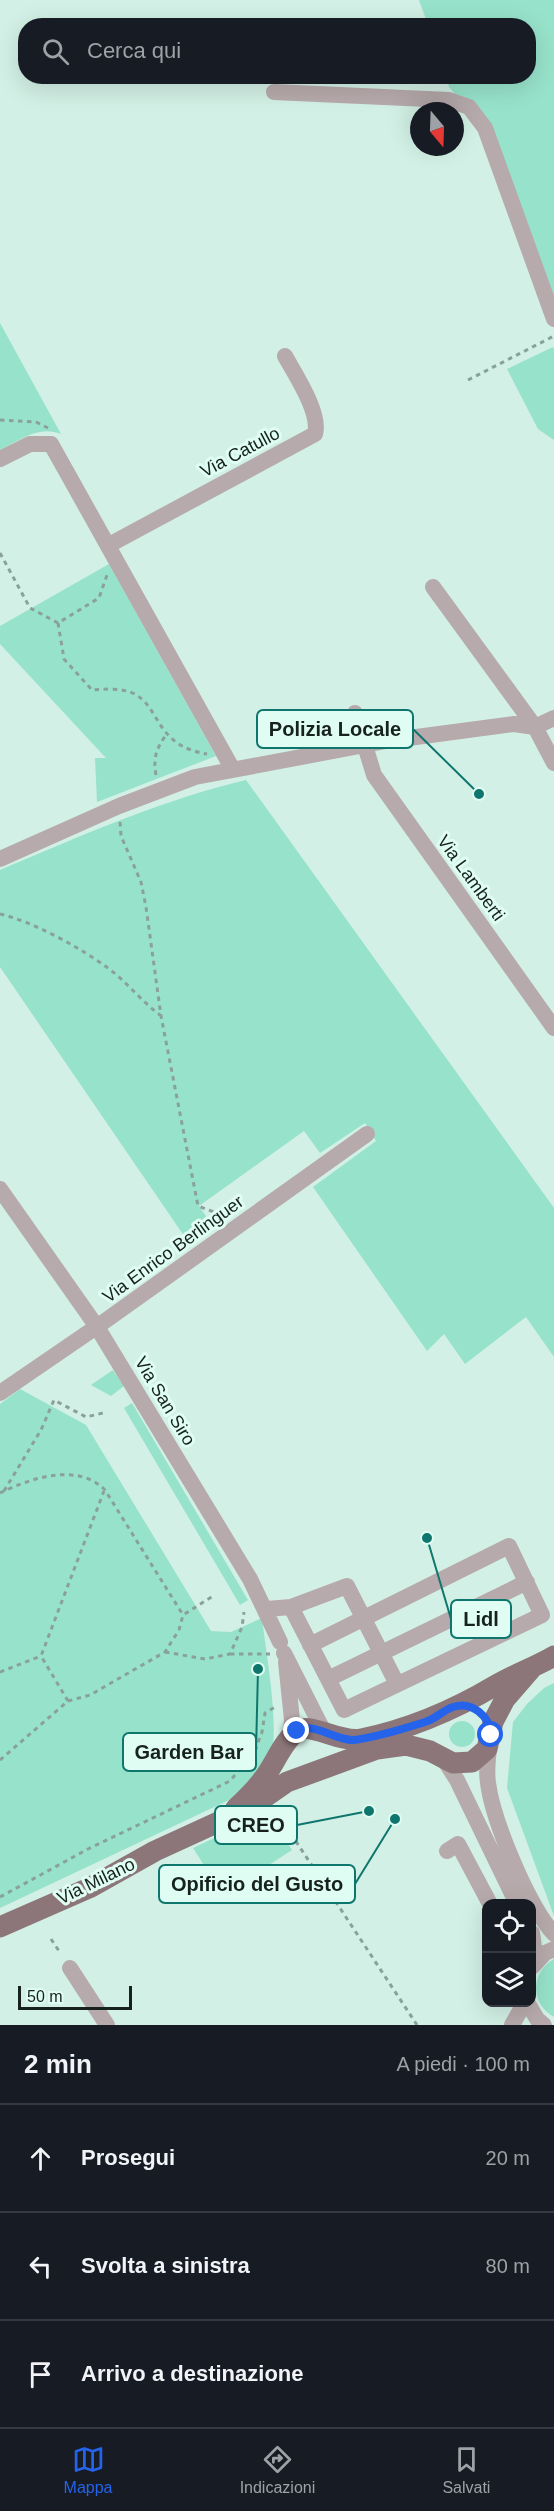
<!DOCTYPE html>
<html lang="it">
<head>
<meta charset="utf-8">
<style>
  body { margin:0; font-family:Helvetica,sans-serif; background:#242831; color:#f1f3f6 }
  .controls { position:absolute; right:18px; bottom:18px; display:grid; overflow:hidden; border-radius:12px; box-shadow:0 6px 24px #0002 }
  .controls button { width:54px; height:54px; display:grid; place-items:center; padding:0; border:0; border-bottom:2px solid #363941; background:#171b24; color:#f1f3f6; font:30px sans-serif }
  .compass { position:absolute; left:410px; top:102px; width:54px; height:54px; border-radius:50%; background:#171b24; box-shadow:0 6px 24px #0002; rotate:161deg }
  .scale { position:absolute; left:18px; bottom:15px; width:114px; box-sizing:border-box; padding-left:6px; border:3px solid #17221e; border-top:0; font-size:16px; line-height:21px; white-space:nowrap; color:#17221e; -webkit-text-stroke:4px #dffdf3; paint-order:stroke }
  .stop { position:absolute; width:18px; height:18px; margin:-14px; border:4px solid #2563eb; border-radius:50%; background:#fff }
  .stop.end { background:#2563eb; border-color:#fff; box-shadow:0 2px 6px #0008 }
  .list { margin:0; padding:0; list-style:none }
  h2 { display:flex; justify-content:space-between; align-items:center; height:78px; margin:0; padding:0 24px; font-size:26px }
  h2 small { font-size:20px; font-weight:400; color:#9ea1a6 }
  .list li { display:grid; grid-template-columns:39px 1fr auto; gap:18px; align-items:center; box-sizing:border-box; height:108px; padding:0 24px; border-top:2px solid #363941 }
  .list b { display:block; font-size:22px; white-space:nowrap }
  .list em { font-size:20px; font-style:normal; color:#9ea1a6 }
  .icon { flex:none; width:33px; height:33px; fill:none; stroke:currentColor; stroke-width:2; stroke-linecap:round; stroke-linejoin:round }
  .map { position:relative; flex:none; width:554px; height:2025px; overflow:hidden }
  .search { position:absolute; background:#171b24; box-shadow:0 6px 24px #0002; left:18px; right:18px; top:18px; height:66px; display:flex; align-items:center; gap:15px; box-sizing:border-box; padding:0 21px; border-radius:24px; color:#9ea1a6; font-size:22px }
  .sheet { height:402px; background:#171b24 }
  nav { display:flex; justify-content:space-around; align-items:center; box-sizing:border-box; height:84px; border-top:2px solid #363941; background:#171b24; font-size:16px; color:#9ea1a6 }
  nav a { display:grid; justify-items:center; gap:3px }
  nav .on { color:#2563eb }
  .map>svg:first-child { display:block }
</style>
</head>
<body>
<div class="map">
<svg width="554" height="2025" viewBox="0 0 554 2025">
  <rect width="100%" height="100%" fill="#d2f0e5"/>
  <path fill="#97e2ca" d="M419 0H554V319L485 128 449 87 446 77 528 76V26L428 25Z
    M0 323 61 434C39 425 20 440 0 450Z
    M553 347 554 349V440L538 429 507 369Z
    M109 564 216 756 97 802 95 758H106L0 644V626Z
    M246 780 554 1208V1357L526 1317 465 1364 444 1334 427 1351 313 1187 376 1141 365 1123 320 1153 304 1131 199 1206 215 1229 191 1246 0 967V870C81 836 161 800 246 780Z
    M113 1370 124 1386 111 1396 91 1385Z
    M20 1389 86 1425 211 1631 231 1632 262 1618C265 1647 281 1733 270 1756 261 1775 244 1787 229 1800L0 1908V1404Z
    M132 1403 248 1600 240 1605 124 1408Z
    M554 1683V1916L507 1788 513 1722 527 1704 544 1688Z
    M449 1734a13 13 0 1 1 26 0a13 13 0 1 1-26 0Z
    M268 1813 292 1850 223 1895 193 1848Z
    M554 1959V2017C530 2004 530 1972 554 1959Z"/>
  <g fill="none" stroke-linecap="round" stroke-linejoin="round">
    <path stroke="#8aa199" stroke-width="3" stroke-dasharray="4.5 4.5" stroke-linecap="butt" d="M468 380 554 336
      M0 420 36 422 48 428
      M0 553 30 608 58 623 99 598 107 575
      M58 623 64 659 92 690C104 689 118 688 130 692 162 704 152 745 207 754
      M156 775C153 758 156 749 166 735
      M120 822 121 836 141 882 146 907 161 1016 198 1206 219 1214
      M0 914C34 922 79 947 108 968 127 982 141 1001 160 1015
      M4 1491 41 1430 54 1400 86 1417 103 1413
      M0 1493C31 1478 77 1462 105 1490L183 1615
      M165 1652 205 1659 230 1654 242 1627 244 1612
      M230 1654H270
      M0 1672 41 1656
      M68 1701 41 1656 104 1491
      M0 1760 68 1701 90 1695 165 1652 179 1630 183 1615 213 1596
      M276 1811 417 2025
      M0 1897 88 1849 230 1781 255 1751 262 1732 265 1713 275 1707
      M51 1939 59 1951"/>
    <path stroke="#b7aaac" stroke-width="16" d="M274 92 449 100 469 107 485 128 554 319
      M0 459 30 444H51L232 768
      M109 545 315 434C321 413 295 374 285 356
      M433 587 535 727 554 763
      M355 713 374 775 554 1028
      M535 727 554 718
      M0 859 119 806 195 777 386 741 514 724 535 727
      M0 1189 97 1327 250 1579 280 1642
      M0 1393 105 1321 367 1134
      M291 1607 347 1586 397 1684
      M267 1609 291 1607 344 1710 542 1615 509 1546 310 1645
      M284 1653 321 1726 329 1735
      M286 1662 292 1720 290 1740
      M328 1679 527 1582
      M490 1741C488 1755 486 1769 488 1783 493 1821 528 1905 554 1934
      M441 1755 457 1780 517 1904
      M447 1851 458 1844 490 1904
      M532 1933 536 1961
      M532 1967 545 1953 554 1949
      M70 1968 107 2025
      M527 2002 537 2019 544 2025
      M512 2025 525 2002"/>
    <path stroke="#8d7679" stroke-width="21" d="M236 1808C246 1799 256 1789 264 1778 275 1764 284 1738 299 1730 312 1723 340 1743 361 1739 411 1729 454 1710 496 1685 515 1674 535 1667 554 1656
      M0 1927 89 1888 155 1851 251 1807 287 1782 377 1749 406 1745 430 1751 453 1763 472 1762 487 1749 493 1722 505 1699 531 1669"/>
  </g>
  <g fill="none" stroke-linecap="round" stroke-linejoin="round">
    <path stroke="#2563eb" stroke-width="8" d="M297 1731C314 1721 335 1741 354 1740 372 1738 406 1728 425 1722 436 1719 443 1710 453 1707 472 1701 490 1716 491 1735"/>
  </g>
  <g text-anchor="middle" stroke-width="6" stroke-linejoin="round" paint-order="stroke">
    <g font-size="18" fill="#17221e" stroke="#dffdf3">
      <text transform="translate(240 452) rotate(-28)" y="6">Via Catullo</text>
      <text transform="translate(471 878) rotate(54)" y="6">Via Lamberti</text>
      <text transform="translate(173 1249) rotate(-36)" y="6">Via Enrico Berlinguer</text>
      <text transform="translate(165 1401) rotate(59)" y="6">Via San Siro</text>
      <text transform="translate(96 1881) rotate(-26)" y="6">Via Milano</text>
    </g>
  </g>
  <path fill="none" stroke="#0f766e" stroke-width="2" d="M479 794L413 729M427 1538L451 1619M258 1669L256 1752M369 1811L297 1825M395 1819L355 1884"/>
  <g fill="#0f766e" stroke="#dffdf3" stroke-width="2">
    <circle cx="479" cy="794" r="6"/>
    <circle cx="427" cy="1538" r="6"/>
    <circle cx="258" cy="1669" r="6"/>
    <circle cx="369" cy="1811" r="6"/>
    <circle cx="395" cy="1819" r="6"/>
  </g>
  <g fill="#dffdf3" stroke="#0f766e" stroke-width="2">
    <rect x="257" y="710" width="156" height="38" rx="6"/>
    <rect x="451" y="1600" width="60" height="38" rx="6"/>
    <rect x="123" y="1733" width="133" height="38" rx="6"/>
    <rect x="215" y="1806" width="82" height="38" rx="6"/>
    <rect x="159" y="1865" width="196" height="38" rx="6"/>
  </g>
  <g font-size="20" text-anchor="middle" font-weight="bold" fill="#17221e">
    <text x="335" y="736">Polizia Locale</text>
    <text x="481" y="1626">Lidl</text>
    <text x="189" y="1759">Garden Bar</text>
    <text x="256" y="1832">CREO</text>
    <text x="257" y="1891">Opificio del Gusto</text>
  </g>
</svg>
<div class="controls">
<button><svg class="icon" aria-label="locate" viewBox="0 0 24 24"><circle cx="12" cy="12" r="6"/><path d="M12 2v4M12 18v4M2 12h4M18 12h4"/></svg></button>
<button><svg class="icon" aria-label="layers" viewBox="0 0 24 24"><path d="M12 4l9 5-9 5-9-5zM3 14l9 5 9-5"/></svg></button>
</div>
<svg class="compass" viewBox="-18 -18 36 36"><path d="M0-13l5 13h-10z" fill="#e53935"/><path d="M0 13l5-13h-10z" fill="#9ea1a6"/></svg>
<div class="scale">50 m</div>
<div class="stop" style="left:491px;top:1735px"></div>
<div class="stop end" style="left:297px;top:1731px"></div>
<div class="search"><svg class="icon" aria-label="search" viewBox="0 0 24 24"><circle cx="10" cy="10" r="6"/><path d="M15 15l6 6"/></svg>Cerca qui</div>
</div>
<section class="sheet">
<h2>2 min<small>A piedi · 100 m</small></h2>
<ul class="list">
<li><svg class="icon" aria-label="ahead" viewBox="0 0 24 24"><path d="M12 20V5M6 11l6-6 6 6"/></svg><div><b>Prosegui</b></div><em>20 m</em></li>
<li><svg class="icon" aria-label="left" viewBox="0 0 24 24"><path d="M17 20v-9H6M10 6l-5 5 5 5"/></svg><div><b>Svolta a sinistra</b></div><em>80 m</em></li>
<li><svg class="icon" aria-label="arrive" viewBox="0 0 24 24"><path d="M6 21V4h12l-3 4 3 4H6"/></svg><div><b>Arrivo a destinazione</b></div></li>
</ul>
</section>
<nav>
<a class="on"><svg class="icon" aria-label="map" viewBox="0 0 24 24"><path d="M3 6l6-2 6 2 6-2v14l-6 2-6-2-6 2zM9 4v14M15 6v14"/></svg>Mappa</a>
<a><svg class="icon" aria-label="directions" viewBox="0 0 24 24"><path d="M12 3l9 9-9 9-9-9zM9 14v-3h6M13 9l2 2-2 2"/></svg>Indicazioni</a>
<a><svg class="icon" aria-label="saved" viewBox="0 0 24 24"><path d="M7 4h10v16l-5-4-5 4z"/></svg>Salvati</a>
</nav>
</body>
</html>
